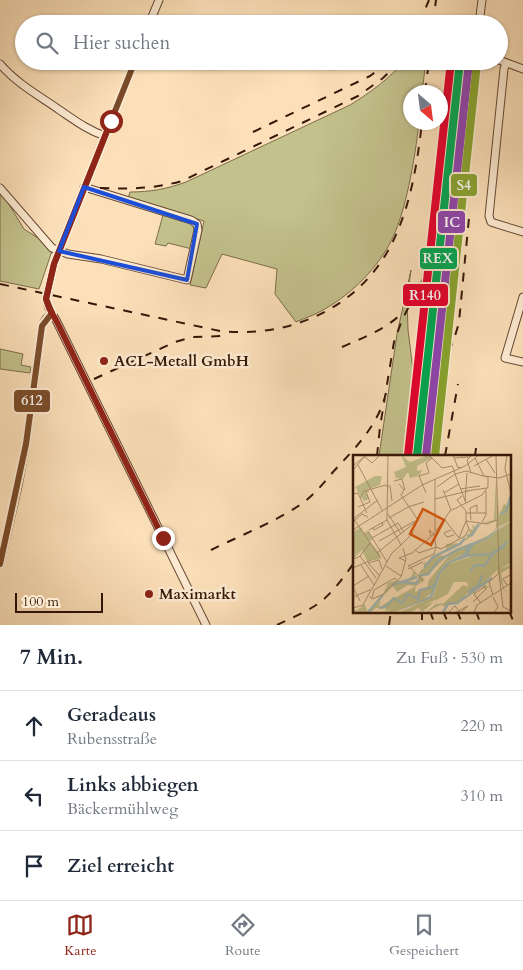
<!DOCTYPE html>
<html lang="de">
<head>
<meta charset="utf-8">
<style>
  body { margin:0; font-family:Cardo,serif; background:#f2f2f3; color:#1f2937 }
  .compass { position:absolute; left:403px; top:85px; width:45px; height:45px; border-radius:50%; background:#fff; box-shadow:0 1px 4px #0004; rotate:152deg }
  .scale { position:absolute; left:15px; bottom:12px; width:88px; box-sizing:border-box; padding-left:5px; border:2px solid #351708; border-top:0; font-size:14px; line-height:18px; white-space:nowrap; color:#351708; -webkit-text-stroke:4px #fdebd2; paint-order:stroke }
  .stop { position:absolute; width:15px; height:15px; margin:-11px; border:4px solid #8f2418; border-radius:50%; background:#fff }
  .stop.end { background:#8f2418; border-color:#fff; box-shadow:0 1px 5px #0008 }
  .list { margin:0; padding:0; list-style:none }
  h2 { display:flex; justify-content:space-between; align-items:center; height:65px; margin:0; padding:0 20px; font-size:21px }
  h2 small { font-size:16px; font-weight:400; color:#747a83 }
  .list li { display:grid; grid-template-columns:32px 1fr auto; gap:15px; align-items:center; box-sizing:border-box; height:70px; padding:0 20px; border-top:1px solid #e0e1e3 }
  .list b { display:block; font-size:19px; white-space:nowrap }
  .list p { margin:0; font-size:16px; white-space:nowrap; color:#747a83 }
  .list em { font-size:16px; font-style:normal; color:#747a83 }
  .icon { flex:none; width:28px; height:28px; fill:none; stroke:currentColor; stroke-width:2; stroke-linecap:round; stroke-linejoin:round }
  .map { position:relative; flex:none; width:523px; height:625px; overflow:hidden }
  .search { position:absolute; background:#fff; box-shadow:0 1px 4px #0004; left:15px; right:15px; top:15px; height:55px; display:flex; align-items:center; gap:12px; box-sizing:border-box; padding:0 18px; border-radius:28px; color:#747a83; font-size:19px }
  .sheet { height:275px; background:#fff }
  nav { display:flex; justify-content:space-around; align-items:center; box-sizing:border-box; height:70px; border-top:1px solid #e0e1e3; background:#fff; font-size:14px; color:#747a83 }
  nav a { display:grid; justify-items:center; gap:2px }
  nav .on { color:#8f2418 }
  .map>svg:first-child { display:block }
</style>
</head>
<body>
<div class="map">
<svg width="523" height="625" viewBox="0 0 523 625">
  <rect width="100%" height="100%" fill="#fce0b9"/>
  <filter id="stains"><feTurbulence type="fractalNoise" baseFrequency=".004" numOctaves="4"/><feColorMatrix values="0 0 0 0 .2 0 0 0 0 .09 0 0 0 0 .02 0 0 0 .5 -.17"/></filter>
  <radialGradient id="worn" r=".72"><stop offset=".6" stop-color="#630" stop-opacity="0"/><stop offset="1" stop-color="#630" stop-opacity=".3"/></radialGradient>
  <path fill="#c3c18c" stroke="#7c6c4a" d="M404 61H426L422 92H410V122L419 123C415 157 406 215 389 245 374 272 348 297 321 311 313 316 304 318 296 322L275 294 277 269 222 254 206 288 190 285 204 221 128 198 130 192C150 192 167 189 186 182L350 105C371 92 389 79 404 61Z
    M0 193 7 201 24 229 38 238 52 251 39 289 0 281Z
    M163 215 189 222 195 227 192 249 168 243 166 246 155 244Z
    M411 270 407 299 408 330 415 386 409 456H379L397 334Z
    M0 349 23 354 21 365 31 367 30 373 0 369Z"/>
  <g fill="none" stroke-linecap="round" stroke-linejoin="round">
    <defs>
      <path id="minor" d="M149 24 159 0
        M479 24 482 0
        M499 60 523 69
        M135 61 54 264 46 299 49 308 57 322 206 625
        M506 63 504 69 489 216 491 222 494 223 523 232
        M0 64C16 83 38 95 58 109 73 119 87 130 105 136
        M0 188 52 248 68 254 101 259 187 280 198 230 197 224 191 220 84 187
        M523 297 505 358 523 362
        M0 564 18 486 26 444 42 326 46 319 52 313"/>
    </defs>
    <use href="#minor" stroke="#674934" stroke-width="9"/>
    <use href="#minor" stroke="#fdebd2" stroke-width="7"/>
    <path stroke="#351708" stroke-width="2" stroke-dasharray="9 9" stroke-linecap="butt" d="M419 24 429 0
      M433 24 436 0
      M425 92 429 61
      M253 132 370 76 390 61
      M100 188C130 189 153 189 182 181L358 96 383 78 400 61
      M453 252 462 164
      M0 284 220 331C296 339 369 303 398 230 412 197 418 158 422 122
      M342 347C364 337 386 330 404 311
      M441 361 449 295
      M94 379 175 342 193 337 224 336
      M438 386C442 363 454 344 459 322L469 218
      M426 452 439 379
      M377 456 380 427 394 342 402 320 423 279 431 244
      M445 456 458 384
      M475 456 476 448
      M211 550C239 536 273 523 300 505 313 496 323 484 333 472 355 448 378 426 386 393
      M422 611V625
      M430 611 435 625
      M443 611 449 625
      M457 611 463 625
      M476 611 481 625
      M509 611 515 625
      M277 625C289 619 302 614 313 607 330 597 343 578 354 563
      M389 625 391 611"/>
    <defs>
      <path id="bus-1" d="M52 313 46 299 54 264 135 61
        M0 564 26 444 42 326 52 313"/>
    </defs>
    <use href="#bus-1" stroke="#fdebd2" stroke-width="10"/>
    <use href="#bus-1" stroke="#7a4b2a" stroke-width="6"/>
    <defs>
      <path id="rail-1" d="M417 456 460 61"/>
      <path id="rail-2" d="M426 456 469 62"/>
      <path id="rail-3" d="M408 455 451 61"/>
      <path id="rail-4" d="M435 456 477 63"/>
    </defs>
    <use href="#rail-1" stroke="#fdebd2" stroke-width="11"/>
    <use href="#rail-2" stroke="#fdebd2" stroke-width="11"/>
    <use href="#rail-3" stroke="#fdebd2" stroke-width="11"/>
    <use href="#rail-4" stroke="#fdebd2" stroke-width="11"/>
    <use href="#rail-1" stroke="#00a651" stroke-width="8"/>
    <use href="#rail-2" stroke="#8e44ad" stroke-width="8"/>
    <use href="#rail-3" stroke="#e4002b" stroke-width="8"/>
    <use href="#rail-4" stroke="#87a32d" stroke-width="8"/>
  </g>
  <g fill="none" stroke-linecap="round" stroke-linejoin="round">
    <path stroke="#8f2418" stroke-width="6" d="M111 121 54 264 46 299 49 308 57 322 163 538"/>
  </g>
  <path fill="none" stroke="#1d4ed8" stroke-width="4" stroke-linejoin="round" d="M84 187 197 224 187 280 59 251Z"/>
  <g fill="#8f2418" stroke="#fdebd2" stroke-width="2">
    <circle cx="104" cy="361" r="5"/>
    <circle cx="149" cy="594" r="5"/>
  </g>
  <g text-anchor="middle" stroke-width="5" stroke-linejoin="round" paint-order="stroke">
    <g font-size="15" font-weight="bold" fill="#351708" stroke="#fdebd2" text-anchor="start">
      <text x="114" y="366">ACL-Metall GmbH</text>
      <text x="159" y="599">Maximarkt</text>
    </g>
  </g>
  <g transform="translate(353 455)">
    <rect width="158" height="158" fill="#fce0b9"/>
    <path d="M48 0 57 7 76 0 79 3 64 11V16L69 15 66 21 57 23 55 17 50 24 43 23 41 17 53 12ZM22 21H34H29L27 30 13 35 16 44 11 46 2 32ZM143 23 144 73 133 83 116 91 132 85 157 67V108L147 114 157 110V113L148 118 151 134 157 142 150 134 144 115 132 127 133 131H137L133 134 129 131 122 135V141L120 137 114 138 104 149H96L90 157 92 151 88 150 73 157 83 149 82 145 71 150 81 147 69 157 65 153 58 157H47L80 142 88 118 95 109 121 101 108 100 93 108 84 120 80 137 68 146 42 157H34L39 153 32 157 33 152 23 153 18 157H0L1 153 3 156 12 149 14 156 27 146 35 128 45 125 50 127 58 122 60 117 63 118 61 125 51 128H64L67 116 72 112 70 108 76 107 79 102 88 96 84 100 92 101 136 80 143 73V66L125 70 119 81 107 89 98 92 93 97V89L108 88 117 79 116 74 120 75 119 69 121 72 125 69 141 65ZM97 99 76 125 74 133 62 137 63 131 72 125 68 121 74 120ZM101 127H114L115 132 110 130 91 148 84 149 82 146 95 139ZM55 130 63 131 26 152 28 143 40 131 44 137ZM144 23 146 60 151 49 156 51 155 44 158 40 157 66 145 72ZM8 72 11 78 15 76 20 85 16 86 27 99 28 104 14 106 9 95 0 104V77Z" fill="#c3c18c" fill-rule="evenodd"/>
    <path d="M157 66 134 84 121 90 115 99 138 98 157 84 150 94 140 100 115 102 97 108 88 118 79 143 42 157 77 141 85 118 93 108 111 99 116 89 132 83Z" fill="#a2bbb8"/>
    <path fill="none" stroke="#a2bbb8" stroke-width="2.5" d="M147 59 153 56 158 41M114 81 119 80 126 69M71 113 80 102 107 89 112 83M117 116 122 110 131 111 139 100M65 121 75 119 86 105 104 95 119 89M50 128H63L66 124M39 130 64 122M115 137 126 130 129 120M26 153 32 152 41 143 49 148 55 139 65 144 67 135 80 132 85 122M15 157 30 140M90 157 95 149 104 148 139 123"/>
    <path fill="none" stroke="#ac9072" stroke-width="1" d="M35 0 34 65 48 90M76 0 89 13 99 11 101 15M100 0 105 13 108 12M143 0 146 118 150 152 158 156M154 0 152 14 158 38M11 1 19 8 27 0M101 3 117 2M122 3 131 21M133 4 142 18M5 10 29 55M0 11 13 0M121 11 139 1M0 15 13 0M101 15 102 19 113 16 134 22M118 18 114 5 119 0M66 21 76 18 73 8 79 3M66 21 73 38M132 21 146 23 158 19M41 26 49 24 52 35M33 31H37L39 46M84 32 102 19 113 48M107 34 127 31M90 35 98 55M113 36 134 33M91 38 106 29M0 39 5 38 14 58M109 41 104 45 113 56V66M7 43 11 36 33 30M82 44 115 36M112 46 114 18M5 52 17 47 13 37 16 36M55 52 71 47M113 58H133M35 59 48 79M0 63 27 102M36 63 55 52M0 64 25 45M92 65 106 83M118 65 117 53 124 50V57M1 66 9 59 15 62M129 67 133 60V36M20 73 21 75 30 70 29 67M0 75 69 30 112 11 126 0M16 75 34 65M98 75 91 78 94 82 101 80M15 76 34 107M82 76V24M78 81 76 75 81 79 83 92M19 83 45 68 51 77M106 83 113 66 134 69 144 65M26 86 62 66M48 90 60 78 57 75M83 92 88 94 112 81 116 74 113 66M62 95 66 98 83 92M24 98 65 65 48 40 51 35 46 29M7 101 23 123M0 104 6 102 18 87M53 106 46 103 59 98 81 79 97 56 129 40 135 32V22M8 110 21 130M55 110 70 126M33 111 48 121M55 111 81 99 83 92M0 113 18 105M55 114 70 107M26 120 15 108 26 105 29 114M154 130 150 124 157 120M0 131 16 121M0 132 7 146M140 140 136 127 145 119M16 141 19 144 29 140 48 122 53 104 50 93M0 142 19 134 39 98 48 90M140 142 145 152 141 157M19 143 21 135 42 123 43 125M120 147 133 134M128 148 121 139 131 132 133 134M0 153 10 150 18 135M96 157 102 151 107 157M103 157 115 151 108 157M121 157 124 150 158 128"/>
    <path fill="#df560c" fill-opacity="0.15" stroke="#df560c" stroke-width="2.5" d="M70 54 91 65 78 90 57 79Z"/>
    <rect width="158" height="158" fill="none" stroke="#351708" stroke-width="2.5"/>
  </g>
  <g stroke="#fdebd2" stroke-width="2">
    <rect x="450" y="173" width="28" height="24" rx="5" fill="#87a32d"/>
    <rect x="437" y="210" width="29" height="24" rx="5" fill="#8e44ad"/>
    <rect x="419" y="247" width="39" height="23" rx="5" fill="#00a651"/>
    <rect x="402" y="283" width="47" height="24" rx="5" fill="#e4002b"/>
    <rect x="13" y="389" width="38" height="24" rx="5" fill="#7a4b2a"/>
  </g>
  <g font-size="14" text-anchor="middle" font-weight="bold" fill="#fff">
    <text x="464" y="190">S4</text>
    <text x="452" y="227">IC</text>
    <text x="438" y="263">REX</text>
    <text x="425" y="300">R140</text>
    <text x="32" y="405">612</text>
  </g>
  <rect width="100%" height="100%" filter="url(#stains)"/>
  <rect width="100%" height="100%" fill="url(#worn)"/>
</svg>
<svg class="compass" viewBox="-18 -18 36 36"><path d="M0-13l5 13h-10z" fill="#e53935"/><path d="M0 13l5-13h-10z" fill="#747a83"/></svg>
<div class="scale">100 m</div>
<div class="stop" style="left:111px;top:121px"></div>
<div class="stop end" style="left:163px;top:538px"></div>
<div class="search"><svg class="icon" aria-label="search" viewBox="0 0 24 24"><circle cx="10" cy="10" r="6"/><path d="M15 15l6 6"/></svg>Hier suchen</div>
</div>
<section class="sheet">
<h2>7 Min.<small>Zu Fuß · 530 m</small></h2>
<ul class="list">
<li><svg class="icon" aria-label="ahead" viewBox="0 0 24 24"><path d="M12 20V5M6 11l6-6 6 6"/></svg><div><b>Geradeaus</b><p>Rubensstraße</p></div><em>220 m</em></li>
<li><svg class="icon" aria-label="left" viewBox="0 0 24 24"><path d="M17 20v-9H6M10 6l-5 5 5 5"/></svg><div><b>Links abbiegen</b><p>Bäckermühlweg</p></div><em>310 m</em></li>
<li><svg class="icon" aria-label="arrive" viewBox="0 0 24 24"><path d="M6 21V4h12l-3 4 3 4H6"/></svg><div><b>Ziel erreicht</b></div></li>
</ul>
</section>
<nav>
<a class="on"><svg class="icon" aria-label="map" viewBox="0 0 24 24"><path d="M3 6l6-2 6 2 6-2v14l-6 2-6-2-6 2zM9 4v14M15 6v14"/></svg>Karte</a>
<a><svg class="icon" aria-label="directions" viewBox="0 0 24 24"><path d="M12 3l9 9-9 9-9-9zM9 14v-3h6M13 9l2 2-2 2"/></svg>Route</a>
<a><svg class="icon" aria-label="saved" viewBox="0 0 24 24"><path d="M7 4h10v16l-5-4-5 4z"/></svg>Gespeichert</a>
</nav>
</body>
</html>
